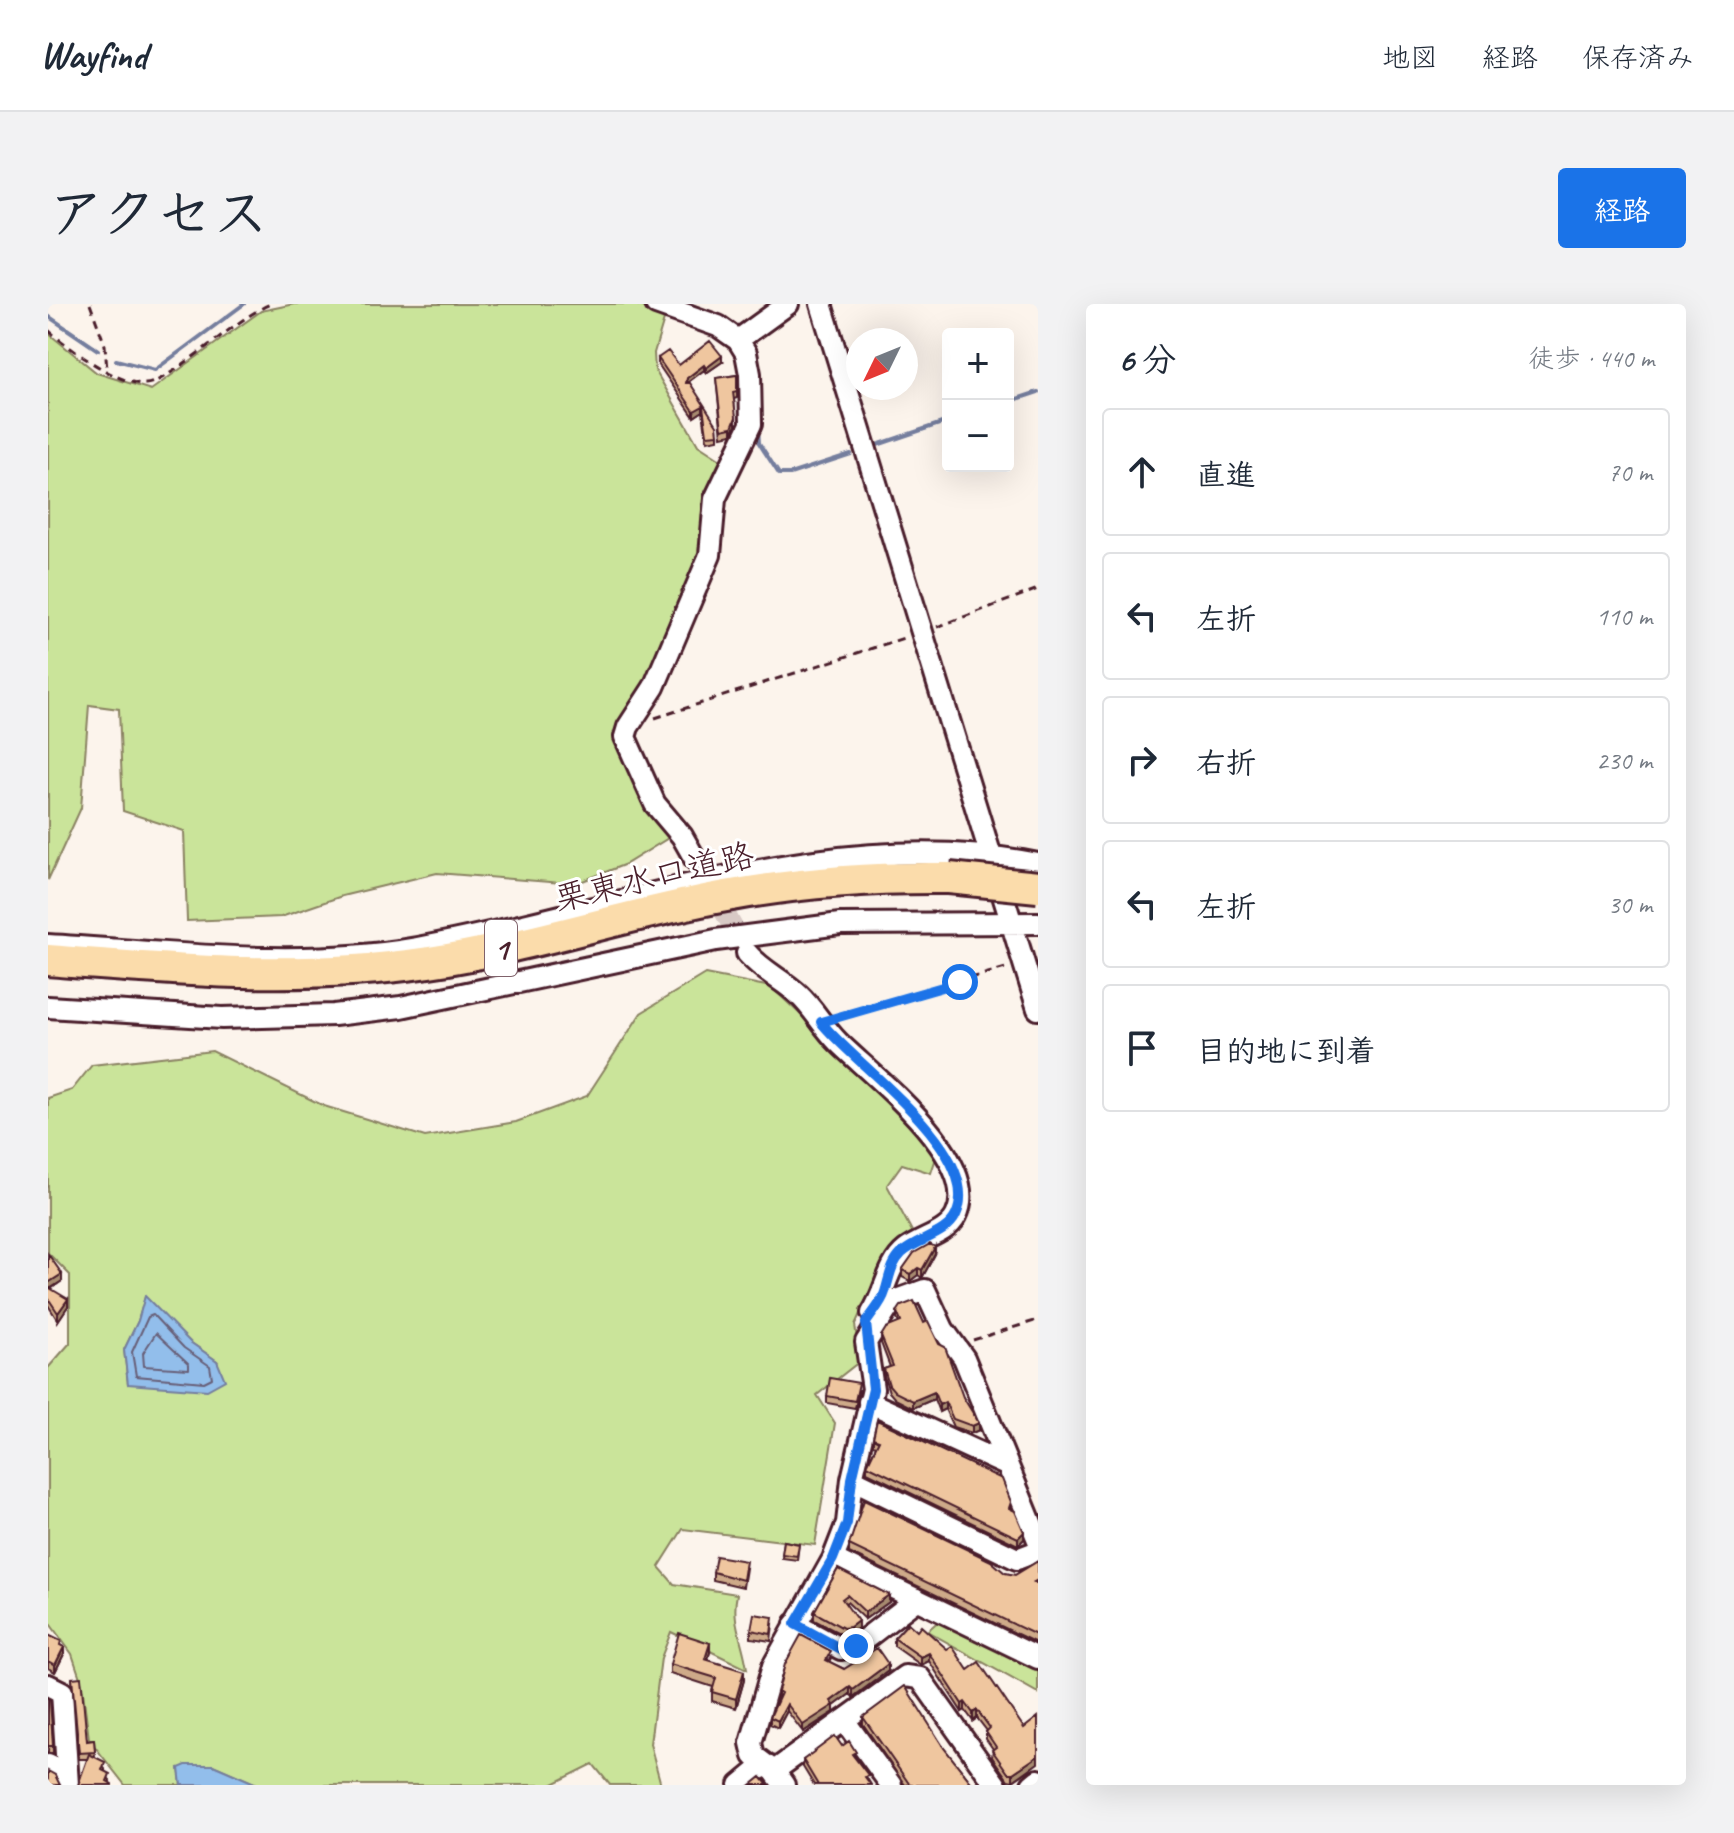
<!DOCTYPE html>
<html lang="ja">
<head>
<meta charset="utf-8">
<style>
  body { margin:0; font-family:Caveat,"Klee One",sans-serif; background:#f2f2f3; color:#1f2937 }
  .controls { position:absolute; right:24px; top:24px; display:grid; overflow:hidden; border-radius:8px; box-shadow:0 8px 32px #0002 }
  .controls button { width:72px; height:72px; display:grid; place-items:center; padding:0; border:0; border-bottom:2px solid #e0e1e3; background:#fff; color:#1f2937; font:40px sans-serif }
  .compass { position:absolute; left:798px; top:24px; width:72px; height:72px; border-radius:50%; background:#fff; box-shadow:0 8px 32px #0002; rotate:227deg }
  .stop { position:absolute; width:24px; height:24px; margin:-18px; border:6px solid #1a73e8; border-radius:50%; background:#fff }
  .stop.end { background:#1a73e8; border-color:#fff; box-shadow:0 2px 8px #0008 }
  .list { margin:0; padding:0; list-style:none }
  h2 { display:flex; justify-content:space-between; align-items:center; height:104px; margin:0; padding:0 32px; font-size:34px }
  h2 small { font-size:26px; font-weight:400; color:#747a83 }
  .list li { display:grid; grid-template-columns:52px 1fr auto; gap:24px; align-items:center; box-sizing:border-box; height:128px; margin:0 16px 16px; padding:0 16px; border:2px solid #e0e1e3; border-radius:8px }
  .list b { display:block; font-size:30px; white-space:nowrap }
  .list em { font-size:26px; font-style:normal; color:#747a83 }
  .icon { flex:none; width:44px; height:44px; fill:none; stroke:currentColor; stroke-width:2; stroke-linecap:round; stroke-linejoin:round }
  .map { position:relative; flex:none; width:990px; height:1481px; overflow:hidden; border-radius:8px }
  header { display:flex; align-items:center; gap:48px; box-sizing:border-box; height:112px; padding:0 40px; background:#fff; border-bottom:2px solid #e0e1e3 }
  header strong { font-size:38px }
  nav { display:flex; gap:44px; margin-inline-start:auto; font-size:28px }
  .intro { display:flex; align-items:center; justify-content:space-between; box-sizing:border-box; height:192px; padding:0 48px }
  h1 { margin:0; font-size:56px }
  .button { padding:20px 36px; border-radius:8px; background:#1a73e8; color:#fff; font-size:28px; font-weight:700 }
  main { display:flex; gap:48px; padding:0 48px }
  aside { flex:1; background:#fff; border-radius:8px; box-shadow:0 8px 32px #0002 }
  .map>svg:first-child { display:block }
</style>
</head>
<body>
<header>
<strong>Wayfind</strong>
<nav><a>地図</a><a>経路</a><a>保存済み</a></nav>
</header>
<div class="intro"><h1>アクセス</h1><a class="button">経路</a></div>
<main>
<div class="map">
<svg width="990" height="1481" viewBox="0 0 990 1481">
  <rect width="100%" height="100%" fill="#fcf4ec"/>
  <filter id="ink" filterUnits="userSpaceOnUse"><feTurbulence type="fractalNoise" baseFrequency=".0125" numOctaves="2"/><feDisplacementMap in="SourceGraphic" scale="16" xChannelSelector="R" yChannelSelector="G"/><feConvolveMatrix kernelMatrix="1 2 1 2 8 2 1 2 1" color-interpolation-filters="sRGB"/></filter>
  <g filter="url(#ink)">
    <path fill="#cae49a" stroke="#8a8262" stroke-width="2" fill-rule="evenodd" d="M246 0H586L618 9 606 49 607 66 650 141 673 156 655 194 651 251 596 377 566 428 601 505 625 531 578 560 527 580 389 569 294 592 233 613 139 617 136 527 75 507 71 405 41 401 33 504 0 576V29L49 69 103 86 213 7Z
      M657 670 723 683 859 810 890 848 883 869 854 860 839 881 866 931 835 958 807 1021 812 1057 769 1091 787 1119 767 1241 635 1225 611 1263 626 1280 689 1290C683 1318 695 1336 699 1365L623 1328 613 1354 602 1440 613 1481H562L545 1460 503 1481H211L165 1461 131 1464 133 1481H77L41 1435 34 1380 24 1350 0 1317V1064L22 1039V971L0 949V794L24 786 44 761 164 747 276 802 377 833 468 818 539 792 593 709ZM97 993 142 1038 169 1057 80 1080 76 1046 90 1017Z
      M893 1315 990 1362V1389L879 1327Z"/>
    <path fill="#92beeb" stroke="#757e9e" stroke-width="2" d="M97 992 142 1038 169 1057 177 1076 159 1086 80 1080 76 1046 90 1017Z
      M138 1461H165L211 1481H133L131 1464Z"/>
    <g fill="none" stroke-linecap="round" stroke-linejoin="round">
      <path stroke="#675f78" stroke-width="2" d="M105 1011 136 1044 162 1062 164 1074 156 1078 88 1072 84 1048 100 1013Z
        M108 1029 141 1060V1065L96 1062 95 1049Z"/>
      <path stroke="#757e9e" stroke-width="4" d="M642 0 693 24
        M0 12 50 46
        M68 56 107 66 196 0
        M960 98 990 88
        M710 123 711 139 731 170H742L803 150
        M826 142 900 117"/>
      <path stroke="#d8c9c5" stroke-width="20" stroke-dasharray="20 10" stroke-linecap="butt" d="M647 555 697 645"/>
      <defs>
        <path id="minor" d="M608 0 670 22 690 36 698 49 702 70 703 120 667 195 662 251 606 383 580 423 577 433 607 500 634 532 647 555
          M773 0 990 705
          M690 36 740 0
          M0 641C121 648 248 665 369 644 571 608 782 518 990 560
          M699 649C714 667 734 675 751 691 766 705 775 723 790 738 823 771 936 856 908 912 899 930 873 934 858 946 839 961 838 988 824 1009
          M0 703 174 714 286 711 353 703 668 636 792 620 990 619
          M821 1098 958 1161
          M804 1175 969 1255 990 1247
          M785 1255 990 1354
          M747 1320 793 1345 808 1342 869 1295
          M0 1381 14 1388 20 1481
          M796 1416 843 1481
          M0 1461 19 1470
          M726 1467 857 1372 872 1374 948 1481
          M692 1481 715 1462
          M736 1481 726 1467 706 1452 703 1439 725 1362 785 1255 799 1219 804 1175 825 1085 818 1038 844 998 877 986 895 1025 916 1054 990 1236
          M984 1481 990 1476"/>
        <path id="highway" d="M0 656C128 666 253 677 381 658 482 643 578 610 678 592 752 578 826 573 901 574"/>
      </defs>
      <use href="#minor" stroke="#4a1f2b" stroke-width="26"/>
      <use href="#highway" stroke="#4a1f2b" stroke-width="36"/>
      <path stroke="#4a1f2b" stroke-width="3" stroke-dasharray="8 6" stroke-linecap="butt" d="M42 0 57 41 59 66
        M0 26C21 44 68 80 97 80 119 81 190 12 223 0
        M889 323 990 285
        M607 414 859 333
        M788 713 961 663
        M925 1036 990 1016"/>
      <use href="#minor" stroke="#fff" stroke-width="20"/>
      <use href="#highway" stroke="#fbdcab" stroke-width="30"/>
      <defs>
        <path id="highway-bridge" d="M901 574 990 583"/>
      </defs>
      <use href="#highway-bridge" stroke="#4a1f2b" stroke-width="36" stroke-linecap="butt"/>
      <use href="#highway-bridge" stroke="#fbdcab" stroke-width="30"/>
    </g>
    <path fill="#ceaa89" stroke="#4a1f2b" stroke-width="2" d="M610 54 631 61 674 58 658 69 656 66 639 79 670 130V135L659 137 655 107 646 113 610 60Z
      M689 71V94L686 95 688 120 684 130 674 132 668 74Z
      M0 950 14 977 3 985 20 1002 10 1017 0 1001Z
      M887 950 874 974 870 971 862 977 854 973V966Z
      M849 1008 876 1019 931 1126 924 1129 905 1123 897 1105 891 1108 886 1095 865 1104 847 1095 841 1088 836 1072V1065L842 1063 833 1039V1032L851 1019 849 1015Z
      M811 1086 807 1104 779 1099V1092Z
      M825 1134 963 1205 976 1235 970 1241 819 1168V1161L828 1142 825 1141Z
      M736 1237 751 1240 749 1256 734 1254Z
      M801 1241 967 1271 990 1257V1340L801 1249Z
      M698 1264 695 1283 665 1276V1268Z
      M790 1265 841 1298 817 1315 799 1298 797 1299 810 1324 802 1330 795 1331 766 1316V1308Z
      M860 1319 983 1465 965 1477 960 1476 944 1453 945 1445 938 1435V1428L939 1427 929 1414 925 1417 917 1406 914 1408 881 1357 873 1361 846 1342V1334Z
      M725 1320 723 1337 703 1334V1326Z
      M0 1331 13 1342 16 1350 7 1368 0 1364Z
      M662 1348 660 1355 696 1376 688 1404 664 1397V1388L665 1383 622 1369V1360Z
      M783 1354 781 1358 796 1365 840 1367 805 1393 802 1390 786 1402V1408L755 1428 739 1407 730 1424 722 1420V1413L730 1394V1387Z
      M24 1374 39 1437 46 1436 47 1453 57 1465V1467L62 1477V1479L31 1480 40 1455H31Z
      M0 1396 5 1442V1449H0Z
      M815 1413 896 1444 925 1481H857L815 1420Z
      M794 1442 808 1455 823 1481H766L755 1463V1456Z"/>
    <path fill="#a78b6f" stroke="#4a1f2b" stroke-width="2" d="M674 52V58L658 69V64Z
      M656 61V66L639 79V74Z
      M655 102V107L646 113V107Z
      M688 113V120L684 130V123Z
      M887 943V950L874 974V966Z
      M870 964V971L862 977V970Z
      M14 970V977L0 986V979Z
      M20 995V1002L10 1017V1009Z
      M886 1088V1095L865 1104V1097Z
      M897 1098V1105L891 1108V1101Z
      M931 1119V1126L924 1129V1122Z
      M976 1228V1235L970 1241V1234Z
      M841 1291V1298L817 1315V1308Z
      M810 1317V1324L802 1330V1323Z
      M662 1339V1348L657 1364V1355Z
      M16 1343V1350L7 1368V1361Z
      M881 1349V1357L873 1361V1353Z
      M840 1360V1367L805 1393V1386Z
      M696 1367V1376L688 1404V1395Z
      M802 1383V1390L786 1402V1408L755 1428V1421L783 1397Z
      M917 1398V1406L914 1408V1400Z
      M739 1400V1407L730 1424V1417Z
      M929 1406V1414L925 1417V1409Z
      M990 1452V1459L965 1477V1469Z"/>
    <path fill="#efc69f" stroke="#4a1f2b" stroke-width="2" d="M662 37 674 52 658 64 656 61 639 74 638 79H642L669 121 670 130 659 131 655 102 646 107 610 54 620 47 631 61Z
      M689 71V87L685 88 688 113 684 123 674 125 668 74Z
      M882 940 887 943 874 966 870 964 862 970 854 966 866 949Z
      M0 950 14 970 0 979Z
      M0 983 20 995 10 1009 0 994Z
      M866 997 876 1019 880 1017 891 1040 897 1043 915 1093 931 1119 924 1122 905 1115 897 1098 891 1101 886 1088 865 1097 847 1088 841 1081 836 1065 845 1062 833 1032 838 1024 853 1018 849 1008 853 1002Z
      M782 1074 811 1079 807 1097 779 1092Z
      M829 1116 954 1175 963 1198 961 1204 967 1207 976 1228 970 1234 819 1161 831 1136 825 1134Z
      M816 1196 943 1257 957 1269 967 1271 990 1257V1276L986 1278 990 1280V1332L801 1241Z
      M736 1237 751 1240 749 1252 734 1250Z
      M668 1252 698 1257 695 1276 665 1268Z
      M790 1265 841 1291 817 1308 799 1291 794 1295 810 1317 802 1323 795 1324 766 1308Z
      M706 1310 725 1313 723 1330 703 1326Z
      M860 1319 869 1327 873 1322 899 1345 904 1342 920 1366 931 1358 976 1424 990 1413V1452L965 1469H960L944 1446 948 1443 938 1428 942 1424 929 1406 925 1409 917 1398 914 1400 881 1349 873 1353 846 1334Z
      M631 1329 662 1339 657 1355 696 1367 688 1395 664 1388 668 1374 622 1360Z
      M0 1331 13 1337 12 1341 16 1343 7 1361 0 1357Z
      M753 1331 783 1347 778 1356 796 1365 829 1344 840 1360 805 1386 802 1383 783 1397 786 1401 755 1421 739 1400 730 1417 722 1413 733 1389 730 1387 737 1360Z
      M33 1373 39 1437 46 1436 47 1448 31 1449 24 1374Z
      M857 1382 896 1444 925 1481H862L815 1413Z
      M0 1396H2L5 1442H0Z
      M787 1432 794 1442 801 1437 808 1448 804 1450 820 1471 817 1473 823 1481H770L755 1456Z
      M41 1450 57 1458 54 1466 62 1470 59 1477 64 1480V1481H30Z
      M0 1467 7 1471 12 1481H0Z
      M713 1473 720 1481H703Z"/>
  </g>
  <g fill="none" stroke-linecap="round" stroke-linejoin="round" filter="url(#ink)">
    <path stroke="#1a73e8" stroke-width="10" d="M808 1342 793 1345 747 1320 785 1255 799 1219 804 1175 825 1085 818 1019C824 1009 834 999 837 988 842 973 842 961 854 949 869 935 899 931 908 911 937 848 806 761 773 718L912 678"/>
  </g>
  <g text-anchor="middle" stroke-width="6" stroke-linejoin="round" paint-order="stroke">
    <rect fill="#fff" stroke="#80626b" stroke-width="2" x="437" y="616" width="32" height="56" rx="6"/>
    <g font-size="32" font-weight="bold" fill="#4a1f2b">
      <text x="453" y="655">1</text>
    </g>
    <g font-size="34" fill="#4a1f2b" stroke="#fff">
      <text transform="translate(606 572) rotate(-13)" y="12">栗東水口道路</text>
    </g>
  </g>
</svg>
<div class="controls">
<button>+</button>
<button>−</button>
</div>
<svg class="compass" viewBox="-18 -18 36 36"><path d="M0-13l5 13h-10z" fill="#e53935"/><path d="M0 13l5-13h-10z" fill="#747a83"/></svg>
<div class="stop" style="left:912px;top:678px"></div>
<div class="stop end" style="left:808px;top:1342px"></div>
</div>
<aside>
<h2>6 分<small>徒歩 · 440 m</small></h2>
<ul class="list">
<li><svg class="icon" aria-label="ahead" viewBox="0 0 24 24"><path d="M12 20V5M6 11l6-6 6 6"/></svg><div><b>直進</b></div><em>70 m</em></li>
<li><svg class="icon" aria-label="left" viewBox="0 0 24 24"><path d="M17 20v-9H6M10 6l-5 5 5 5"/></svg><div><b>左折</b></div><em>110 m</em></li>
<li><svg class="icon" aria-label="right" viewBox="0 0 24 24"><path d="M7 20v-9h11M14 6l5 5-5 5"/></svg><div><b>右折</b></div><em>230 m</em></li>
<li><svg class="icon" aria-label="left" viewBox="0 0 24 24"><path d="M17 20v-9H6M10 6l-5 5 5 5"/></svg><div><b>左折</b></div><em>30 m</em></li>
<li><svg class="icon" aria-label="arrive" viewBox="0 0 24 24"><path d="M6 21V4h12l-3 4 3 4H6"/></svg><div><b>目的地に到着</b></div></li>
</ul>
</aside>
</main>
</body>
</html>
